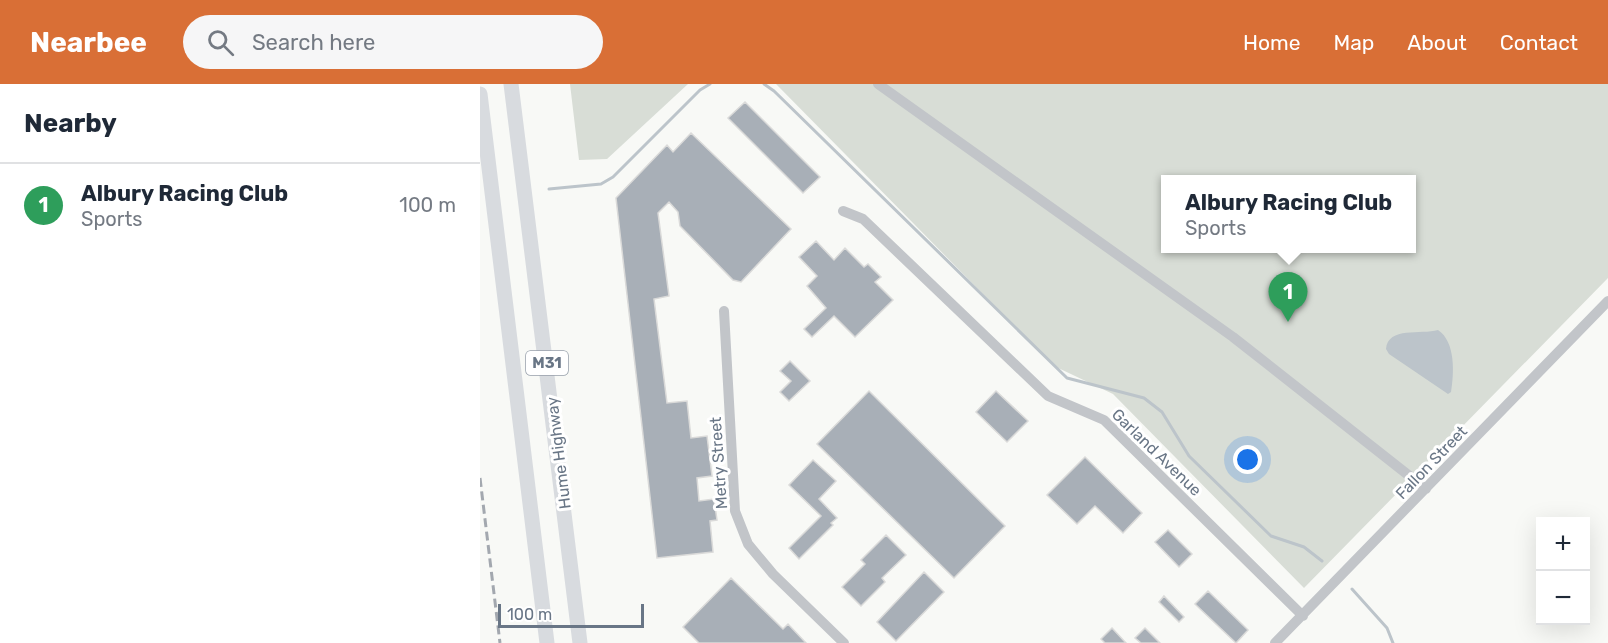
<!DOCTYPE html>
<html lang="en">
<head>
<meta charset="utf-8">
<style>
  body { margin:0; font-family:Rubik,sans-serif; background:#f6f6f7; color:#1f2937 }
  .controls { position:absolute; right:18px; bottom:18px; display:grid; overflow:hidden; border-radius:0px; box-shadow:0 6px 24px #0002 }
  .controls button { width:54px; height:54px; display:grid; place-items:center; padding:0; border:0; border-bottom:2px solid #e0e1e3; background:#fff; color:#1f2937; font:30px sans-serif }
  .scale { position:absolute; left:18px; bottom:15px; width:146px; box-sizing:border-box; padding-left:6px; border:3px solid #697686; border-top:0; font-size:16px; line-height:21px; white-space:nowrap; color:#697686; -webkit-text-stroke:4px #fff; paint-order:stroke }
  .you { position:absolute; left:768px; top:376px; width:21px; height:21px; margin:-15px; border:4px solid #fff; border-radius:50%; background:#1a73e8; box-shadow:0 0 0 9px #1a73e833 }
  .badge { display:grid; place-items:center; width:39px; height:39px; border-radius:50%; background:#d96f36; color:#fff; font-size:20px; font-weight:700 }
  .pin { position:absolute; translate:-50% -50px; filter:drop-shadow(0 2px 3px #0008) }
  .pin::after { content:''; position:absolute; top:32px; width:21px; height:18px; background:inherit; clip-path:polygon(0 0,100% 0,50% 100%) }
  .popup { position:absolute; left:681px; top:91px; width:255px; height:78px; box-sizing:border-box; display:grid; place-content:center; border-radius:0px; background:#fff; filter:drop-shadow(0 2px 4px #0005); font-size:20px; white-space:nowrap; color:#747a83 }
  .popup b { font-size:22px; color:#1f2937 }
  .popup::after { content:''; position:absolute; left:50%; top:100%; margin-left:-12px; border:12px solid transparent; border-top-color:#fff }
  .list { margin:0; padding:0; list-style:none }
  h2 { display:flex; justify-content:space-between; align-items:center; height:78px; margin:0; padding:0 24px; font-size:26px }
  h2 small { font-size:20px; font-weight:400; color:#747a83 }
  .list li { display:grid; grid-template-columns:39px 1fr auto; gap:18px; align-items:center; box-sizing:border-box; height:84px; padding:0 24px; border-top:2px solid #e0e1e3 }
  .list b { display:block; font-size:22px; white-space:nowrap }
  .list p { margin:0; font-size:20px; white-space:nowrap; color:#747a83 }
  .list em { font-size:20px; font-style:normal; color:#747a83 }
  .icon { flex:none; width:33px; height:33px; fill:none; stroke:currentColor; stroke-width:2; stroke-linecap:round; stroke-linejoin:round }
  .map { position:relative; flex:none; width:1128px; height:559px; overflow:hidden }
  header { display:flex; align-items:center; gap:36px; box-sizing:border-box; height:84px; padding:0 30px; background:#d96f36; color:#fff }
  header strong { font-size:28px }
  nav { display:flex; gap:33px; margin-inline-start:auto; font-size:21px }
  .search { width:420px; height:54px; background:#f6f6f7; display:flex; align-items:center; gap:15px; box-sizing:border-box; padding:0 21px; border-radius:33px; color:#747a83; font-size:22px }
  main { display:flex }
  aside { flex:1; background:#fff }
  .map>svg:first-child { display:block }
</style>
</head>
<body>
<header>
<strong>Nearbee</strong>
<div class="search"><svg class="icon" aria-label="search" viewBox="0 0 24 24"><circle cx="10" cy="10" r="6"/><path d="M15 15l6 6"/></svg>Search here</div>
<nav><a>Home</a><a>Map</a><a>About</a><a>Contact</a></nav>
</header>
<main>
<aside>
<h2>Nearby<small></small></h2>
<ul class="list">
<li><span class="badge" style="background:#2e9e5b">1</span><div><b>Albury Racing Club</b><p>Sports</p></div><em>100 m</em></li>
</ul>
</aside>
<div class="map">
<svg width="1128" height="559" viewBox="0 0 1128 559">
  <rect width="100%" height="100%" fill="#f8f9f6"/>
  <path fill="#d8ddd6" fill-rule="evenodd" d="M90 0H208L127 75 99 76Z
    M296 0H1128V194L824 504 633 310 574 282ZM685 95H931V164H685Z"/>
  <path fill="#bcc4ca" d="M958 246C976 258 974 290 971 308L968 310 909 270 906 265C908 242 941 251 958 246Z"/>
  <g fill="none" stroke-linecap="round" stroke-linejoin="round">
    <path stroke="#bcc4ca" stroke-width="3" d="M284 0 294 7 587 294 664 314 682 328 709 372 791 452 824 463 842 477
      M69 105 121 100 133 93 220 6 230 0
      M872 505 907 544 913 559"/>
  </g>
  <path fill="#a8afb7" stroke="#dadad9" stroke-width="1.5" d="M265 18 340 93 323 109 248 34Z
    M211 49 311 145 261 198 253 196 200 142 198 128 189 118 178 129 189 212 174 215 187 319 207 317 211 354 227 352 232 392 217 394 219 417 234 415 237 436 230 437 233 468 177 474 136 114 187 61 193 68Z
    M336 157 354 176 365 164 384 183 388 180 401 193 395 198 413 216 375 253 354 232 332 253 324 245 346 224 327 202 337 192 319 173Z
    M310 277 330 297 309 317 300 308 311 297 300 287Z
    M389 307 525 442 474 494 337 360Z
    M516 307 548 337 527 358 496 328Z
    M605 373 662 429 643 449 615 422 597 440 567 411Z
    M333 376 356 397 339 415 357 434 351 439 353 441 319 475 309 464 341 432 309 401Z
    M688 446 712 470 699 483 675 458Z
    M406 451 426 471 402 494 405 498 381 522 362 503 385 480 381 476Z
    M444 488 464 508 416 557 397 538Z
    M251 494 303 545 308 540 326 559H219L203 543Z
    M728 507 768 546 756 559 715 520Z
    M684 512 704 533 699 538 679 518Z
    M632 544 646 559H625L621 555Z
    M665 544 680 559H661L655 554Z"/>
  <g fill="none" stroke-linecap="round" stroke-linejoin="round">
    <path stroke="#c2c5c9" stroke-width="10" d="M398 0 753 253 946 405
      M363 127 383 135 568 312 624 336 823 532
      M244 227 255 427 268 460 293 490 364 559
      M795 559 1128 217"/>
    <path stroke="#d8dbdf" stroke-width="15" d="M31 0 100 559
      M0 10 67 559"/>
    <path stroke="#a3a8af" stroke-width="3" stroke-dasharray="9 4.5" stroke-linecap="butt" d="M0 394 20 559"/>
  </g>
  <g text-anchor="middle" stroke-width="6" stroke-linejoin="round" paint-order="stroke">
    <rect fill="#fff" stroke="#969faa" stroke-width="1.5" x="46" y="267" width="42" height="24" rx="4.5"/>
    <g font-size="15" font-weight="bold" fill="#697686">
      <text x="67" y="284">M31</text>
    </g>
    <g font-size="16" fill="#697686" stroke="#fff">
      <text transform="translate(677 368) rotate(44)" y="6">Garland Avenue</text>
      <text transform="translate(78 369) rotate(-97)" y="6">Hume Highway</text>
      <text transform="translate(951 378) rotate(-46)" y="6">Fallon Street</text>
      <text transform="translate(238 379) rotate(-94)" y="6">Metry Street</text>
    </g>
  </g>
</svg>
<div class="controls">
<button>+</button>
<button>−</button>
</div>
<div class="scale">100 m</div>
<div class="you"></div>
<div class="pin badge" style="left:808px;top:238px;background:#2e9e5b">1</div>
<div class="popup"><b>Albury Racing Club</b>Sports</div>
</div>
</main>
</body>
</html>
